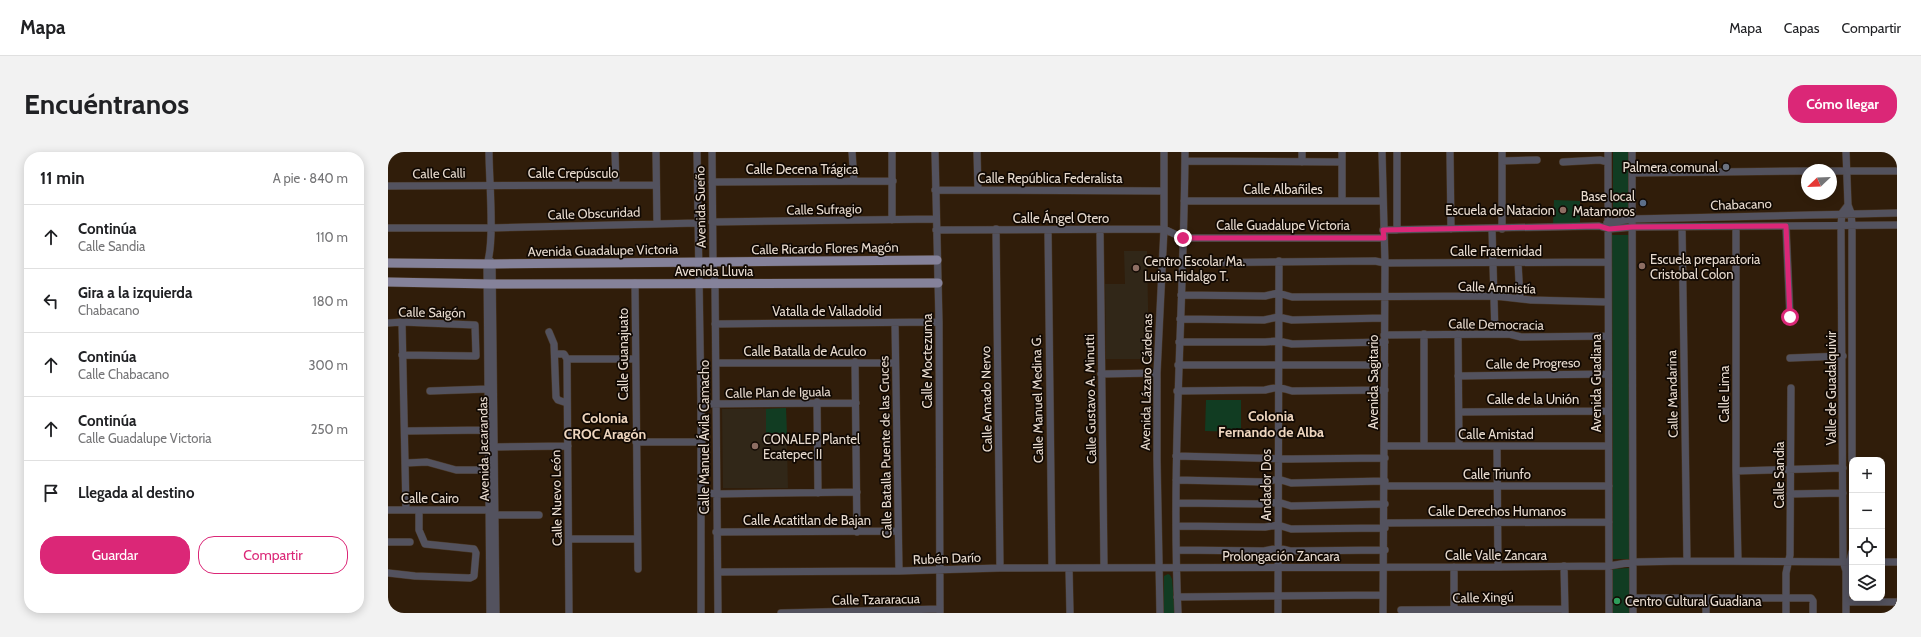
<!DOCTYPE html>
<html lang="es">
<head>
<meta charset="utf-8">
<style>
  body { margin:0; font-family:Cabin,sans-serif; background:#f2f2f2; color:#202124 }
  .controls { position:absolute; right:12px; bottom:12px; display:grid; overflow:hidden; border-radius:8px; box-shadow:0 2px 10px #0003 }
  .controls button { width:36px; height:36px; display:grid; place-items:center; padding:0; border:0; border-bottom:1px solid #e0e0e0; background:#fff; color:#202124; font:20px sans-serif }
  .compass { position:absolute; left:1413px; top:12px; width:36px; height:36px; border-radius:50%; background:#fff; box-shadow:0 2px 10px #0003; rotate:247deg }
  .stop { position:absolute; width:12px; height:12px; margin:-9px; border:3px solid #db2777; border-radius:50%; background:#fff }
  .stop.end { background:#db2777; border-color:#fff; box-shadow:0 1px 4px #0008 }
  .list { margin:0; padding:0; list-style:none }
  h2 { display:flex; justify-content:space-between; align-items:center; height:52px; margin:0; padding:0 16px; font-size:17px }
  h2 small { font-size:13px; font-weight:400; color:#757577 }
  .list li { display:grid; grid-template-columns:26px 1fr auto; gap:12px; align-items:center; box-sizing:border-box; height:64px; padding:0 16px; border-top:1px solid #e0e0e0 }
  .list b { display:block; font-size:15px; white-space:nowrap }
  .list p { margin:0; font-size:13px; white-space:nowrap; color:#757577 }
  .list em { font-size:13px; font-style:normal; color:#757577 }
  .actions { display:flex; gap:8px; padding:12px 16px }
  .actions a { flex:1; padding:9px 0; border:1px solid #db2777; border-radius:16px; text-align:center; font-size:14px; color:#db2777 }
  .actions .main { background:#db2777; color:#fff }
  .icon { flex:none; width:22px; height:22px; fill:none; stroke:currentColor; stroke-width:2; stroke-linecap:round; stroke-linejoin:round }
  .map { position:relative; flex:none; width:1509px; height:461px; overflow:hidden; border-radius:16px }
  header { display:flex; align-items:center; gap:24px; box-sizing:border-box; height:56px; padding:0 20px; background:#fff; border-bottom:1px solid #e0e0e0 }
  header strong { font-size:19px }
  nav { display:flex; gap:22px; margin-inline-start:auto; font-size:14px }
  .intro { display:flex; align-items:center; justify-content:space-between; box-sizing:border-box; height:96px; padding:0 24px }
  h1 { margin:0; font-size:28px }
  .button { padding:10px 18px; border-radius:16px; background:#db2777; color:#fff; font-size:14px; font-weight:700 }
  main { display:flex; gap:24px; padding:0 24px }
  aside { flex:1; background:#fff; border-radius:16px; box-shadow:0 2px 10px #0003 }
  .map>svg:first-child { display:block }
</style>
</head>
<body>
<header>
<strong>Mapa</strong>
<nav><a>Mapa</a><a>Capas</a><a>Compartir</a></nav>
</header>
<div class="intro"><h1>Encuéntranos</h1><a class="button">Cómo llegar</a></div>
<main>
<aside>
<h2>11 min<small>A pie · 840 m</small></h2>
<ul class="list">
<li><svg class="icon" aria-label="ahead" viewBox="0 0 24 24"><path d="M12 20V5M6 11l6-6 6 6"/></svg><div><b>Continúa</b><p>Calle Sandia</p></div><em>110 m</em></li>
<li><svg class="icon" aria-label="left" viewBox="0 0 24 24"><path d="M17 20v-9H6M10 6l-5 5 5 5"/></svg><div><b>Gira a la izquierda</b><p>Chabacano</p></div><em>180 m</em></li>
<li><svg class="icon" aria-label="ahead" viewBox="0 0 24 24"><path d="M12 20V5M6 11l6-6 6 6"/></svg><div><b>Continúa</b><p>Calle Chabacano</p></div><em>300 m</em></li>
<li><svg class="icon" aria-label="ahead" viewBox="0 0 24 24"><path d="M12 20V5M6 11l6-6 6 6"/></svg><div><b>Continúa</b><p>Calle Guadalupe Victoria</p></div><em>250 m</em></li>
<li><svg class="icon" aria-label="arrive" viewBox="0 0 24 24"><path d="M6 21V4h12l-3 4 3 4H6"/></svg><div><b>Llegada al destino</b></div></li>
</ul>
<div class="actions"><a class="main">Guardar</a><a>Compartir</a></div>
</aside>
<div class="map">
<svg width="1509" height="461" viewBox="0 0 1509 461">
  <rect width="100%" height="100%" fill="#301d0a"/>
  <path fill="#312718" d="M736 99H759L761 207H718L717 132H737Z
    M398 256 400 336H335L334 257Z"/>
  <path fill="#113c22" d="M1225 0H1241L1240 60 1225 61Z
    M1166 48 1192 49V71L1165 72Z
    M1224 83H1242L1243 407H1225Z
    M818 248H853V280L817 279Z
    M398 256 399 284H378V257Z
    M1241 416 1242 461H1225V417Z
    M780 422 782 423 784 427 787 461H775L776 424Z"/>
  <g fill="none" stroke-linecap="round" stroke-linejoin="round">
    <defs>
      <path id="minor" d="M101 0C101 27 107 89 99 112L102 461
        M227 0 228 33
        M268 0 269 71
        M309 0 313 252V461
        M324 0 325 110 327 133 330 461
        M464 0 466 29
        M504 0V68
        M547 0 551 170 552 461
        M589 0 590 38
        M914 0V10
        M994 0 997 111 995 461
        M1009 0V78
        M1062 0 1063 77
        M1114 0V77
        M1220 0 1221 461
        M1244 0 1245 461
        M1458 0 1460 53 1463 61 1464 73V308
        M797 9 954 10
        M1114 9 1149 8
        M1175 10 1212 8 1220 10
        M1443 19H1509
        M1244 21 1419 19
        M324 30 505 29
        M0 34 268 33
        M547 38 776 39
        M954 48V0
        M796 49H995
        M324 70 548 67
        M1219 71 1244 67 1509 61
        M1398 74 1402 165
        M1294 75 1299 409
        M1348 75V319L1350 409
        M0 76H102L310 71
        M608 77 612 416
        M1104 77 1107 182
        M548 78 776 77 795 86H996
        M660 78 664 416
        M712 78 716 416
        M995 78 1211 74 1221 77 1245 75 1509 73
        M102 108 104 112 108 461
        M795 111 987 109 997 111 1220 110
        M1130 111 1132 146
        M247 131 250 417
        M793 143 877 144 890 141 904 145 1107 144 1143 148 1219 150
        M792 167 876 168 890 165 904 168 996 166
        M14 170 18 358
        M0 171 14 170 87 173 88 204 14 203
        M507 171 511 419
        M327 172 551 170
        M161 180 166 192 168 245 170 248 179 251
        M1036 182V293
        M1070 182 1071 293
        M996 183 1121 182 1133 185 1220 184
        M791 190H877L890 189 904 192 997 190
        M167 202H176L179 207
        M1402 206 1455 204
        M179 207 181 461
        M179 207H247
        M467 210 469 380
        M328 211H507
        M790 213H997
        M713 222 769 221
        M1070 224 1220 222
        M42 239 100 237
        M789 239 877 238 890 235 904 239 997 238
        M429 250 430 341
        M313 252 468 251
        M1071 260 1220 259
        M18 279 100 278
        M248 290H314
        M997 294H1220
        M1109 294 1110 415
        M107 295 180 294
        M788 304 903 307 997 306
        M18 311 39 310 68 318H101
        M1348 319 1455 316
        M788 328 877 330 890 327 903 331 997 329
        M997 334H1221
        M314 340 328 342 469 340
        M1402 342 1455 341
        M789 351 877 352 890 350 903 354 997 352
        M0 358H106
        M108 363H151
        M997 371 1221 370
        M789 374 877 375 890 373 903 377 997 376
        M328 380 510 379
        M181 387H249
        M0 390H22
        M789 398 876 399 890 396 902 399 997 398
        M1494 410H1509
        M1461 413 1464 400
        M1176 414 1177 460
        M681 416 682 461
        M330 420 511 419 612 416 1110 415 1221 414 1245 410 1299 409 1464 410
        M0 421 27 424 82 426 86 424 88 401 86 397 37 392 31 378V358
        M789 445 995 443
        M1245 446H1423L1425 449V461
        M1318 446V461
        M1458 450H1509
        M1013 458 1177 457
        M393 461 552 457
        M772 461 769 308V221L776 77V0
        M790 461C783 307 796 154 797 0
        M890 461 891 109
        M1066 461V415
        M1398 461V421L1402 403 1403 236
        M1458 461V419L1455 409 1453 73 1454 61 1460 53"/>
      <path id="major" d="M0 111 104 112 549 108
        M0 130 102 132 550 131"/>
    </defs>
    <use href="#minor" stroke="#4a3826" stroke-width="8"/>
    <use href="#major" stroke="#4a3826" stroke-width="10"/>
    <use href="#minor" stroke="#53525e" stroke-width="7"/>
    <use href="#major" stroke="#85829a" stroke-width="9"/>
  </g>
  <g fill="none" stroke-linecap="round" stroke-linejoin="round">
    <path stroke="#db2777" stroke-width="5" d="M795 86H996L995 78 1211 74 1221 77 1244 75 1398 74 1402 165"/>
  </g>
  <circle fill="#6b7280" stroke="#110903" stroke-width="1.5" cx="1338" cy="15" r="4"/>
  <circle fill="#5c6f8a" stroke="#110903" stroke-width="1.5" cx="1255" cy="51" r="4"/>
  <g fill="#8d6e63" stroke="#110903" stroke-width="1.5">
    <circle cx="1175" cy="58" r="4"/>
    <circle cx="1254" cy="114" r="4"/>
    <circle cx="748" cy="116" r="4"/>
    <circle cx="367" cy="294" r="4"/>
  </g>
  <circle fill="#2e9e5b" stroke="#110903" stroke-width="1.5" cx="1229" cy="449" r="4"/>
  <g text-anchor="middle" stroke-width="3.5" stroke-linejoin="round" paint-order="stroke">
    <g font-size="13" fill="#e8dbcf" stroke="#110903" text-anchor="start">
      <text x="1330" y="20" text-anchor="end">Palmera comunal</text>
      <text x="1247" y="49" text-anchor="end">Base local<tspan x="1247" dy="15">Matamoros</tspan></text>
      <text x="1167" y="63" text-anchor="end">Escuela de Natacion</text>
      <text x="1262" y="112">Escuela preparatoria<tspan x="1262" dy="15">Cristobal Colon</tspan></text>
      <text x="756" y="114">Centro Escolar Ma.<tspan x="756" dy="15">Luisa Hidalgo T.</tspan></text>
      <text x="375" y="292">CONALEP Plantel<tspan x="375" dy="15">Ecatepec II</tspan></text>
      <text x="1237" y="454">Centro Cultural Guadiana</text>
    </g>
    <g font-size="13" fill="#e8dbcf" stroke="#110903">
      <text x="414" y="22">Calle Decena Trágica</text>
      <text transform="translate(51 21) rotate(-1)" y="5">Calle Calli</text>
      <text x="185" y="26">Calle Crepúsculo</text>
      <text x="662" y="31">Calle República Federalista</text>
      <text x="895" y="42">Calle Albañiles</text>
      <text transform="translate(1353 52) rotate(-2)" y="5">Chabacano</text>
      <text transform="translate(312 55) rotate(-91)" y="5">Avenida Sueño</text>
      <text transform="translate(436 57) rotate(-1)" y="5">Calle Sufragio</text>
      <text transform="translate(206 61) rotate(-2)" y="5">Calle Obscuridad</text>
      <text x="673" y="71">Calle Ángel Otero</text>
      <text x="895" y="78">Calle Guadalupe Victoria</text>
      <text transform="translate(437 96) rotate(-1)" y="5">Calle Ricardo Flores Magón</text>
      <text transform="translate(215 98) rotate(-1)" y="5">Avenida Guadalupe Victoria</text>
      <text x="1108" y="104">Calle Fraternidad</text>
      <text x="326" y="124">Avenida Lluvia</text>
      <text transform="translate(1109 135) rotate(2)" y="5">Calle Amnistía</text>
      <text x="439" y="164">Vatalla de Valladolid</text>
      <text transform="translate(44 160) rotate(1)" y="5">Calle Saigón</text>
      <text transform="translate(1108 172) rotate(1)" y="5">Calle Democracia</text>
      <text x="417" y="204">Calle Batalla de Aculco</text>
      <text transform="translate(235 202) rotate(-90)" y="5">Calle Guanajuato</text>
      <text transform="translate(539 209) rotate(-90)" y="5">Calle Moctezuma</text>
      <text transform="translate(1145 211) rotate(-1)" y="5">Calle de Progreso</text>
      <text transform="translate(758 230) rotate(-89)" y="5">Avenida Lázaro Cárdenas</text>
      <text transform="translate(985 230) rotate(-90)" y="5">Avenida Sagitario</text>
      <text transform="translate(1208 231) rotate(-90)" y="5">Avenida Guadiana</text>
      <text transform="translate(1443 236) rotate(-90)" y="5">Valle de Guadalquivir</text>
      <text transform="translate(390 240) rotate(-1)" y="5">Calle Plan de Iguala</text>
      <text transform="translate(1284 242) rotate(-91)" y="5">Calle Mandarina</text>
      <text transform="translate(1336 242) rotate(-90)" y="5">Calle Lima</text>
      <text transform="translate(598 247) rotate(-91)" y="5">Calle Amado Nervo</text>
      <text transform="translate(649 247) rotate(-91)" y="5">Calle Manuel Medina G.</text>
      <text transform="translate(702 247) rotate(-91)" y="5">Calle Gustavo A. Minutti</text>
      <text x="1145" y="252">Calle de la Unión</text>
      <text x="1108" y="287">Calle Amistad</text>
      <text transform="translate(316 285) rotate(-90)" y="5">Calle Manuel Ávila Camacho</text>
      <text transform="translate(497 295) rotate(-91)" y="5">Calle Batalla Puente de las Cruces</text>
      <text transform="translate(95 297) rotate(-91)" y="5">Avenida Jacarandas</text>
      <text x="1109" y="327">Calle Triunfo</text>
      <text transform="translate(1391 323) rotate(-90)" y="5">Calle Sandia</text>
      <text transform="translate(878 333) rotate(-90)" y="5">Andador Dos</text>
      <text x="42" y="351">Calle Cairo</text>
      <text transform="translate(168 346) rotate(-91)" y="5">Calle Nuevo León</text>
      <text x="1109" y="364">Calle Derechos Humanos</text>
      <text x="419" y="373">Calle Acatitlan de Bajan</text>
      <text x="1108" y="408">Calle Valle Zancara</text>
      <text x="893" y="409">Prolongación Zancara</text>
      <text transform="translate(559 406) rotate(-2)" y="5">Rubén Darío</text>
      <text transform="translate(1095 445) rotate(-1)" y="5">Calle Xingú</text>
      <text transform="translate(488 447) rotate(-1)" y="5">Calle Tzararacua</text>
    </g>
    <g font-size="14" font-weight="bold" fill="#eed5be" stroke="#110903">
      <text x="883" y="269">Colonia<tspan x="883" dy="16">Fernando de Alba</tspan></text>
      <text x="217" y="271">Colonia<tspan x="217" dy="16">CROC Aragón</tspan></text>
    </g>
  </g>
</svg>
<div class="controls">
<button>+</button>
<button>−</button>
<button><svg class="icon" aria-label="locate" viewBox="0 0 24 24"><circle cx="12" cy="12" r="6"/><path d="M12 2v4M12 18v4M2 12h4M18 12h4"/></svg></button>
<button><svg class="icon" aria-label="layers" viewBox="0 0 24 24"><path d="M12 4l9 5-9 5-9-5zM3 14l9 5 9-5"/></svg></button>
</div>
<svg class="compass" viewBox="-18 -18 36 36"><path d="M0-13l5 13h-10z" fill="#e53935"/><path d="M0 13l5-13h-10z" fill="#757577"/></svg>
<div class="stop" style="left:1402px;top:165px"></div>
<div class="stop end" style="left:795px;top:86px"></div>
</div>
</main>
</body>
</html>
